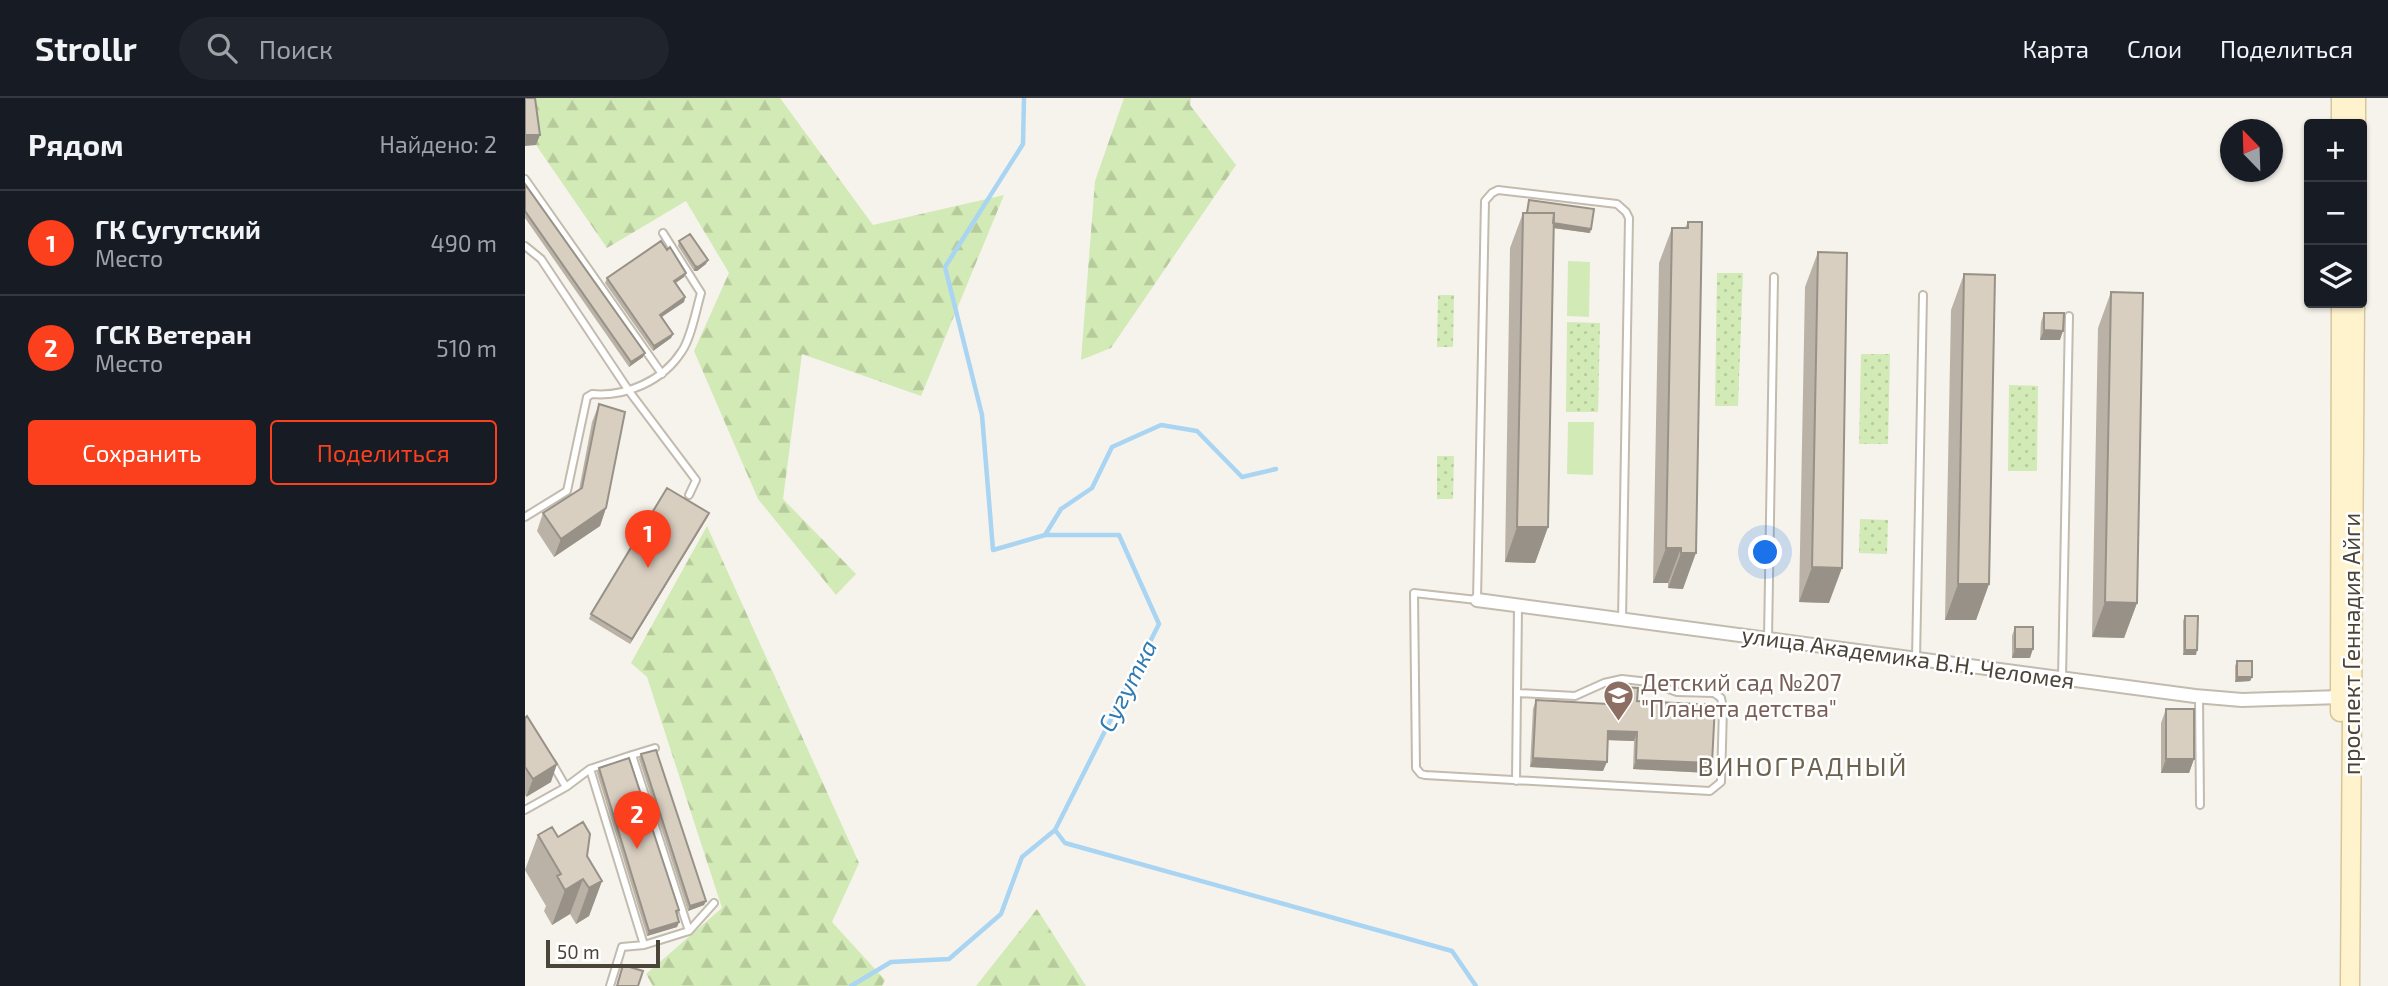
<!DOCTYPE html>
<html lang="ru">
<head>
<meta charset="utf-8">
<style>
  body { margin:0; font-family:"Exo 2",sans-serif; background:#20242c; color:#f1f3f6 }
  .controls { position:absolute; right:21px; top:21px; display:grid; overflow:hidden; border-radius:7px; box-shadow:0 2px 5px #0004 }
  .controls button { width:63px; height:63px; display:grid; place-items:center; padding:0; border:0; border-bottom:2px solid #363941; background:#171b24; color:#f1f3f6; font:35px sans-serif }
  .compass { position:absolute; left:1695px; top:21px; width:63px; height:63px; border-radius:50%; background:#171b24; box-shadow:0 2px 5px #0004; rotate:337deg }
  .scale { position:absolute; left:21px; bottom:18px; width:114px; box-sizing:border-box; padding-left:7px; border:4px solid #4b4439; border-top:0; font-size:19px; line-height:24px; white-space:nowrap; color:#4b4439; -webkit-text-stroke:5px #fff; paint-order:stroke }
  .you { position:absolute; left:1241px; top:455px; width:24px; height:24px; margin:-18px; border:5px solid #fff; border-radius:50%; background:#1a73e8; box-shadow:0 0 0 10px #1a73e833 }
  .badge { display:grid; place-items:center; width:46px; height:46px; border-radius:50%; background:#fc3f1d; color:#fff; font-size:23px; font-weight:700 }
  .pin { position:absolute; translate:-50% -58px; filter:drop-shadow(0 2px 4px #0008) }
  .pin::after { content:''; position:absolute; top:37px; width:24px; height:21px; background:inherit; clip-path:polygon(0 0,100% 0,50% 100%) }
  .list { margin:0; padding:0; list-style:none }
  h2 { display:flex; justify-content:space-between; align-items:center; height:91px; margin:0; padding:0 28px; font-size:30px }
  h2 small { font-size:23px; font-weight:400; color:#9ea1a6 }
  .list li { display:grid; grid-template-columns:46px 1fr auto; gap:21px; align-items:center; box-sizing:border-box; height:105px; padding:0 28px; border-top:2px solid #363941 }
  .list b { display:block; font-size:26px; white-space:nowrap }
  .list p { margin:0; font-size:23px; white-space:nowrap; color:#9ea1a6 }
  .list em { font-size:23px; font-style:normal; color:#9ea1a6 }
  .actions { display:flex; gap:14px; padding:21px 28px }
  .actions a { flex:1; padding:16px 0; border:2px solid #fc3f1d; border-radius:7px; text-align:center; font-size:24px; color:#fc3f1d }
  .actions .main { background:#fc3f1d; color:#fff }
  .icon { flex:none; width:38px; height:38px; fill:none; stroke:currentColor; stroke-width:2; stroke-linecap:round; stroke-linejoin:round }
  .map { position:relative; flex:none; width:1863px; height:888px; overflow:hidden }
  header { display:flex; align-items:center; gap:42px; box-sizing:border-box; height:98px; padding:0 35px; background:#171b24; border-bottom:2px solid #363941 }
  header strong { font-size:33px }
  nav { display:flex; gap:38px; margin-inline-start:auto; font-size:24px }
  .search { width:490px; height:63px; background:#20242c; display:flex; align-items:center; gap:18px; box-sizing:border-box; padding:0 24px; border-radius:38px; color:#9ea1a6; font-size:26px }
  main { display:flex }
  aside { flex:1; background:#171b24 }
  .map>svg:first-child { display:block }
</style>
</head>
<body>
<header>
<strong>Strollr</strong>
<div class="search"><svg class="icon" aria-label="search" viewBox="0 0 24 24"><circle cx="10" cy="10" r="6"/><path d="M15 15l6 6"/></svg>Поиск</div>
<nav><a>Карта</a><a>Слои</a><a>Поделиться</a></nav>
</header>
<main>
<aside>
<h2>Рядом<small>Найдено: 2</small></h2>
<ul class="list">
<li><span class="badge">1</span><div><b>ГК Сугутский</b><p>Место</p></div><em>490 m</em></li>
<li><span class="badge">2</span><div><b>ГСК Ветеран</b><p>Место</p></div><em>510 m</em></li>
</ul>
<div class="actions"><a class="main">Сохранить</a><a>Поделиться</a></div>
</aside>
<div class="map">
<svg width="1863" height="888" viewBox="0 0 1863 888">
  <defs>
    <pattern id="grass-dots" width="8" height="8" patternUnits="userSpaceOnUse" patternTransform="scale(1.75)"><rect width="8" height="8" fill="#d2eab5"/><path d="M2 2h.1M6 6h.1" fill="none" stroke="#b6ca9c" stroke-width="1.8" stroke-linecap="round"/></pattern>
    <pattern id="forest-firs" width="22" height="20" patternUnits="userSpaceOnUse" patternTransform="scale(1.75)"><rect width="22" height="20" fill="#d2eab5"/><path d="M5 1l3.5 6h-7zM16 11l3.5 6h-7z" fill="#b6ca9c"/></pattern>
  </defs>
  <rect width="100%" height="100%" fill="#f6f3ec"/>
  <path fill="url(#grass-dots)" d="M1192 175H1218L1213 308H1190Z
    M913 197H929L928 249H912Z
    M1042 224 1075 225 1073 314H1041Z
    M1336 256H1365L1363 346H1334Z
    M1484 287 1513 288 1512 373H1483Z
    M912 358H929L928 401H912Z
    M1335 421 1363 422 1362 456 1334 455Z"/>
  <path fill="url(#forest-firs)" d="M2 0H255L348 127 479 97 396 298 277 256 258 401 331 476 311 497 233 401 169 253 204 175 161 103 82 150 11 47Z
    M599 0H666L665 7 711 67 586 250 556 262 570 83Z
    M182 428 334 765 307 824 360 882 357 888H128L121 876 197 810 122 579 106 565Z
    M512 811 561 888H451Z"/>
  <path fill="#d2eab5" d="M1043 163 1065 164 1064 219 1042 218Z
    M1043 324H1069L1068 377 1042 376Z"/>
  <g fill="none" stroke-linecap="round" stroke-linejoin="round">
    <path stroke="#a9d4f2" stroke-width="4.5" d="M520 437 536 411 567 390 587 349 636 327 672 333 717 379 751 371
      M530 732 540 745 927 853 951 888
      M326 888 366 864 424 861 476 816 497 759 530 732 634 526 594 437H520L468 452 457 317 420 169 498 46 499 0"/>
    <defs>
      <path id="lane" d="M0 81 137 276
        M0 148 16 161 104 293 171 382 164 397
        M0 419 42 393 62 299 67 296C101 299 138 283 157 253 166 240 171 212 176 195L138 135
        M1243 541 1249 179
        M1391 562 1398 197
        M1537 581 1544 218
        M992 595 1050 598 1079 585 1097 581 1124 584 1152 594 1189 595 1196 600 1198 610 1196 684 1185 693 900 677 896 676 891 670 889 495 952 502 960 103 967 95 973 92 1092 106 1101 114 1104 120 1097 522
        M1674 599 1675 707
        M107 657 130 650
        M65 671 107 657 164 833
        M991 683 993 509
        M41 689 65 671 119 847 97 849 85 888
        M0 712 41 689 27 665
        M119 847 164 833 189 805"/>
      <path id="street" d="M952 502 1670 598 1717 602 1815 599"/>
      <path id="secondary" d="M1816 0V26
        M1831 26V0
        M1815 614 1816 205
        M1825 888 1830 205"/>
    </defs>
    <use href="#lane" stroke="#c2bbae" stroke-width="10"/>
    <use href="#street" stroke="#c2bbae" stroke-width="16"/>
    <use href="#secondary" stroke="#d6c79b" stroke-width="21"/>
    <use href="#lane" stroke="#fff" stroke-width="6"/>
    <use href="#street" stroke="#fff" stroke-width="12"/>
    <use href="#secondary" stroke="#fff3cd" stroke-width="18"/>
  </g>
  <path fill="#bab2a6" d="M0 86 120 255 118 259 104 269 0 120Z
    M1004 102 1065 135 1028 130 1023 429 1010 465 980 464 985 150 998 115H1001Z
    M1163 124 1158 491 1143 490V485H1128L1134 165 1147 130H1160Z
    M154 143 181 166 172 173H169L153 148Z
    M142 152 161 175 159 179 151 185 160 199 159 204 137 219 148 236 146 240 128 253 80 185 82 180Z
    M1293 154 1304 505 1274 504 1280 189Z
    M1439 176 1464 486 1451 522H1420L1426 212Z
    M1586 194 1612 505 1599 540 1567 539 1573 230Z
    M1519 215 1535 242H1515L1516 224Z
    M74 306 81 410 75 428 29 459 12 433 18 415 54 392 67 324Z
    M184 415 182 420 105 546 64 521 66 516Z
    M1660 518 1671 557H1658V523Z
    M1490 529 1505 560H1487V538Z
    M1712 563 1727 579 1725 583 1710 584V568Z
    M1084 588 1112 603 1184 675 1108 671 1109 643 1083 642 1078 673 1005 669 1008 611 1011 602 1080 606 1081 597Z
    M1641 611 1669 661 1664 675H1636V625Z
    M0 620 26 684 1 699 0 697Z
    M116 656 181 803 179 807 163 813 114 661Z
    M74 670 154 812 152 817 154 824 152 829 122 838 72 675Z
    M13 737 33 739 62 758 77 783 64 818 51 826 45 816 27 827 19 813 21 808 0 772Z"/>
  <path fill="#979187" d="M0 37H15L11 47 0 48Z
    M1001 122 1066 131 1065 135 999 126Z
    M183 162 181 166 172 173H169L170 168Z
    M161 175 159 179 147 187 149 183Z
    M160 199 159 204 133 221 135 217Z
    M1519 232 1538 233 1535 242H1515Z
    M148 236 146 240 128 253 129 248Z
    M120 255 118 259 104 269 106 264Z
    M81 410 75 428 29 459 36 441Z
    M184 415 182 420 105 546 107 541Z
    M992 429H1023L1010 465 980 464Z
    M1141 450H1156L1143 485H1128Z
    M1156 455H1171L1158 491 1143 490Z
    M1287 469 1317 470 1304 505 1274 504Z
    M1433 486H1464L1451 522H1420Z
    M1580 504 1612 505 1599 540 1567 539Z
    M1490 551H1508L1505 560H1487Z
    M1660 552H1672L1671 557H1658Z
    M1712 579H1727L1725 583 1710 584Z
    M1083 633 1112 634 1109 643 1080 642Z
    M1008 660 1082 664 1078 673 1005 669Z
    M1641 661H1669L1664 675H1636Z
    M1111 662 1187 665 1184 675 1108 671Z
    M32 666 26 684 1 699 8 681Z
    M58 781 45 816 27 827 40 792Z
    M77 783 64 818 51 826 64 790Z
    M181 803 179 807 163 813 165 808Z
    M154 824 152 829 122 838 124 833Z"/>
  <path fill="#d8cfc1" stroke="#979187" stroke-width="2" d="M0 0H10L15 37H0Z
    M0 86 120 255 106 264 0 113Z
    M1004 102 1069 111 1066 131 1028 125 1029 115H1002Z
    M998 115H1029L1023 429H992Z
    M1163 124H1177L1171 455H1156V450H1141L1147 130H1163Z
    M165 136 183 162 173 169 170 168 154 143Z
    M136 143 142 152 145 149 161 175 149 183 160 199 135 217 148 236 129 248 82 180Z
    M1293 154 1322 155 1317 470 1287 469Z
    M1439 176 1470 177 1464 486H1433Z
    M1586 194 1618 195 1612 505 1580 504Z
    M1519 215H1539L1538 233 1519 232Z
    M74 306 100 314 81 410 36 441 18 415 57 390Z
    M142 390 184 415 107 541 66 516Z
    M1660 518H1673L1672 552H1660Z
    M1490 529H1508V551H1490Z
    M1712 563H1727V579H1712Z
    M1084 588 1113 590 1112 603 1190 607 1187 665 1111 662 1112 634 1083 633 1082 664 1008 660 1011 602 1083 606Z
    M1641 611H1669V661H1641Z
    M2 618 32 666 8 681 0 669V620Z
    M131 652 181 803 165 808 116 656Z
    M104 660 154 812 151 813 154 824 124 833 74 670Z
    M58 724 65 736 62 758 77 783 64 790 58 781 40 792 32 778 36 776 13 737 27 729 33 739Z
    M98 867 118 873 113 888H92Z"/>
  <defs>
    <symbol id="school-pin" viewBox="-11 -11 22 30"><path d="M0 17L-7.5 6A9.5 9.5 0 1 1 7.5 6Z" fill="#8d6e63" stroke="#fff"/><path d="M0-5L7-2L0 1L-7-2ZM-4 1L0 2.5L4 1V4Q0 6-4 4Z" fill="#fff"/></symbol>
  </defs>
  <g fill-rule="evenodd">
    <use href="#school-pin" x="1076" y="580" width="35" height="47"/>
  </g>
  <g text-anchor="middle" stroke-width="5" stroke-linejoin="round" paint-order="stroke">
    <g font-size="23" fill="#4b4439" stroke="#fff">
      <text transform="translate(1827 546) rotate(-90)" y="8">проспект Геннадия Айги</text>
      <text transform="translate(1383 560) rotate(8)" y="8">улица Академика В.Н. Челомея</text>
    </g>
    <g font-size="23" fill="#785e54" stroke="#fff" text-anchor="start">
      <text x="1116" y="593">Детский сад №207<tspan x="1116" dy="26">"Планета детства"</tspan></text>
    </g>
    <g font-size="24" font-style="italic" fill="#2e7ab2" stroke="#fff">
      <text transform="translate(603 588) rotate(-63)" y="8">Сугутка</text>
    </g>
    <g font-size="26" letter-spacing="2" fill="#6e6250" stroke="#fff">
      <text x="1278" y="678">ВИНОГРАДНЫЙ</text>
    </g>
  </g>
</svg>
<div class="controls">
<button>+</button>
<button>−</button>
<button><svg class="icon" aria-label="layers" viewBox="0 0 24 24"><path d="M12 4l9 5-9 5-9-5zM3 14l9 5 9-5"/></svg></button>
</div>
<svg class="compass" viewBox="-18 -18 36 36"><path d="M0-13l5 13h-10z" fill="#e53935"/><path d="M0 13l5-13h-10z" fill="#9ea1a6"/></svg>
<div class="scale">50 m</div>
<div class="you"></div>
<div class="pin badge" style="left:123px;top:470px">1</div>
<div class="pin badge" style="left:112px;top:751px">2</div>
</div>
</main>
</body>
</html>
